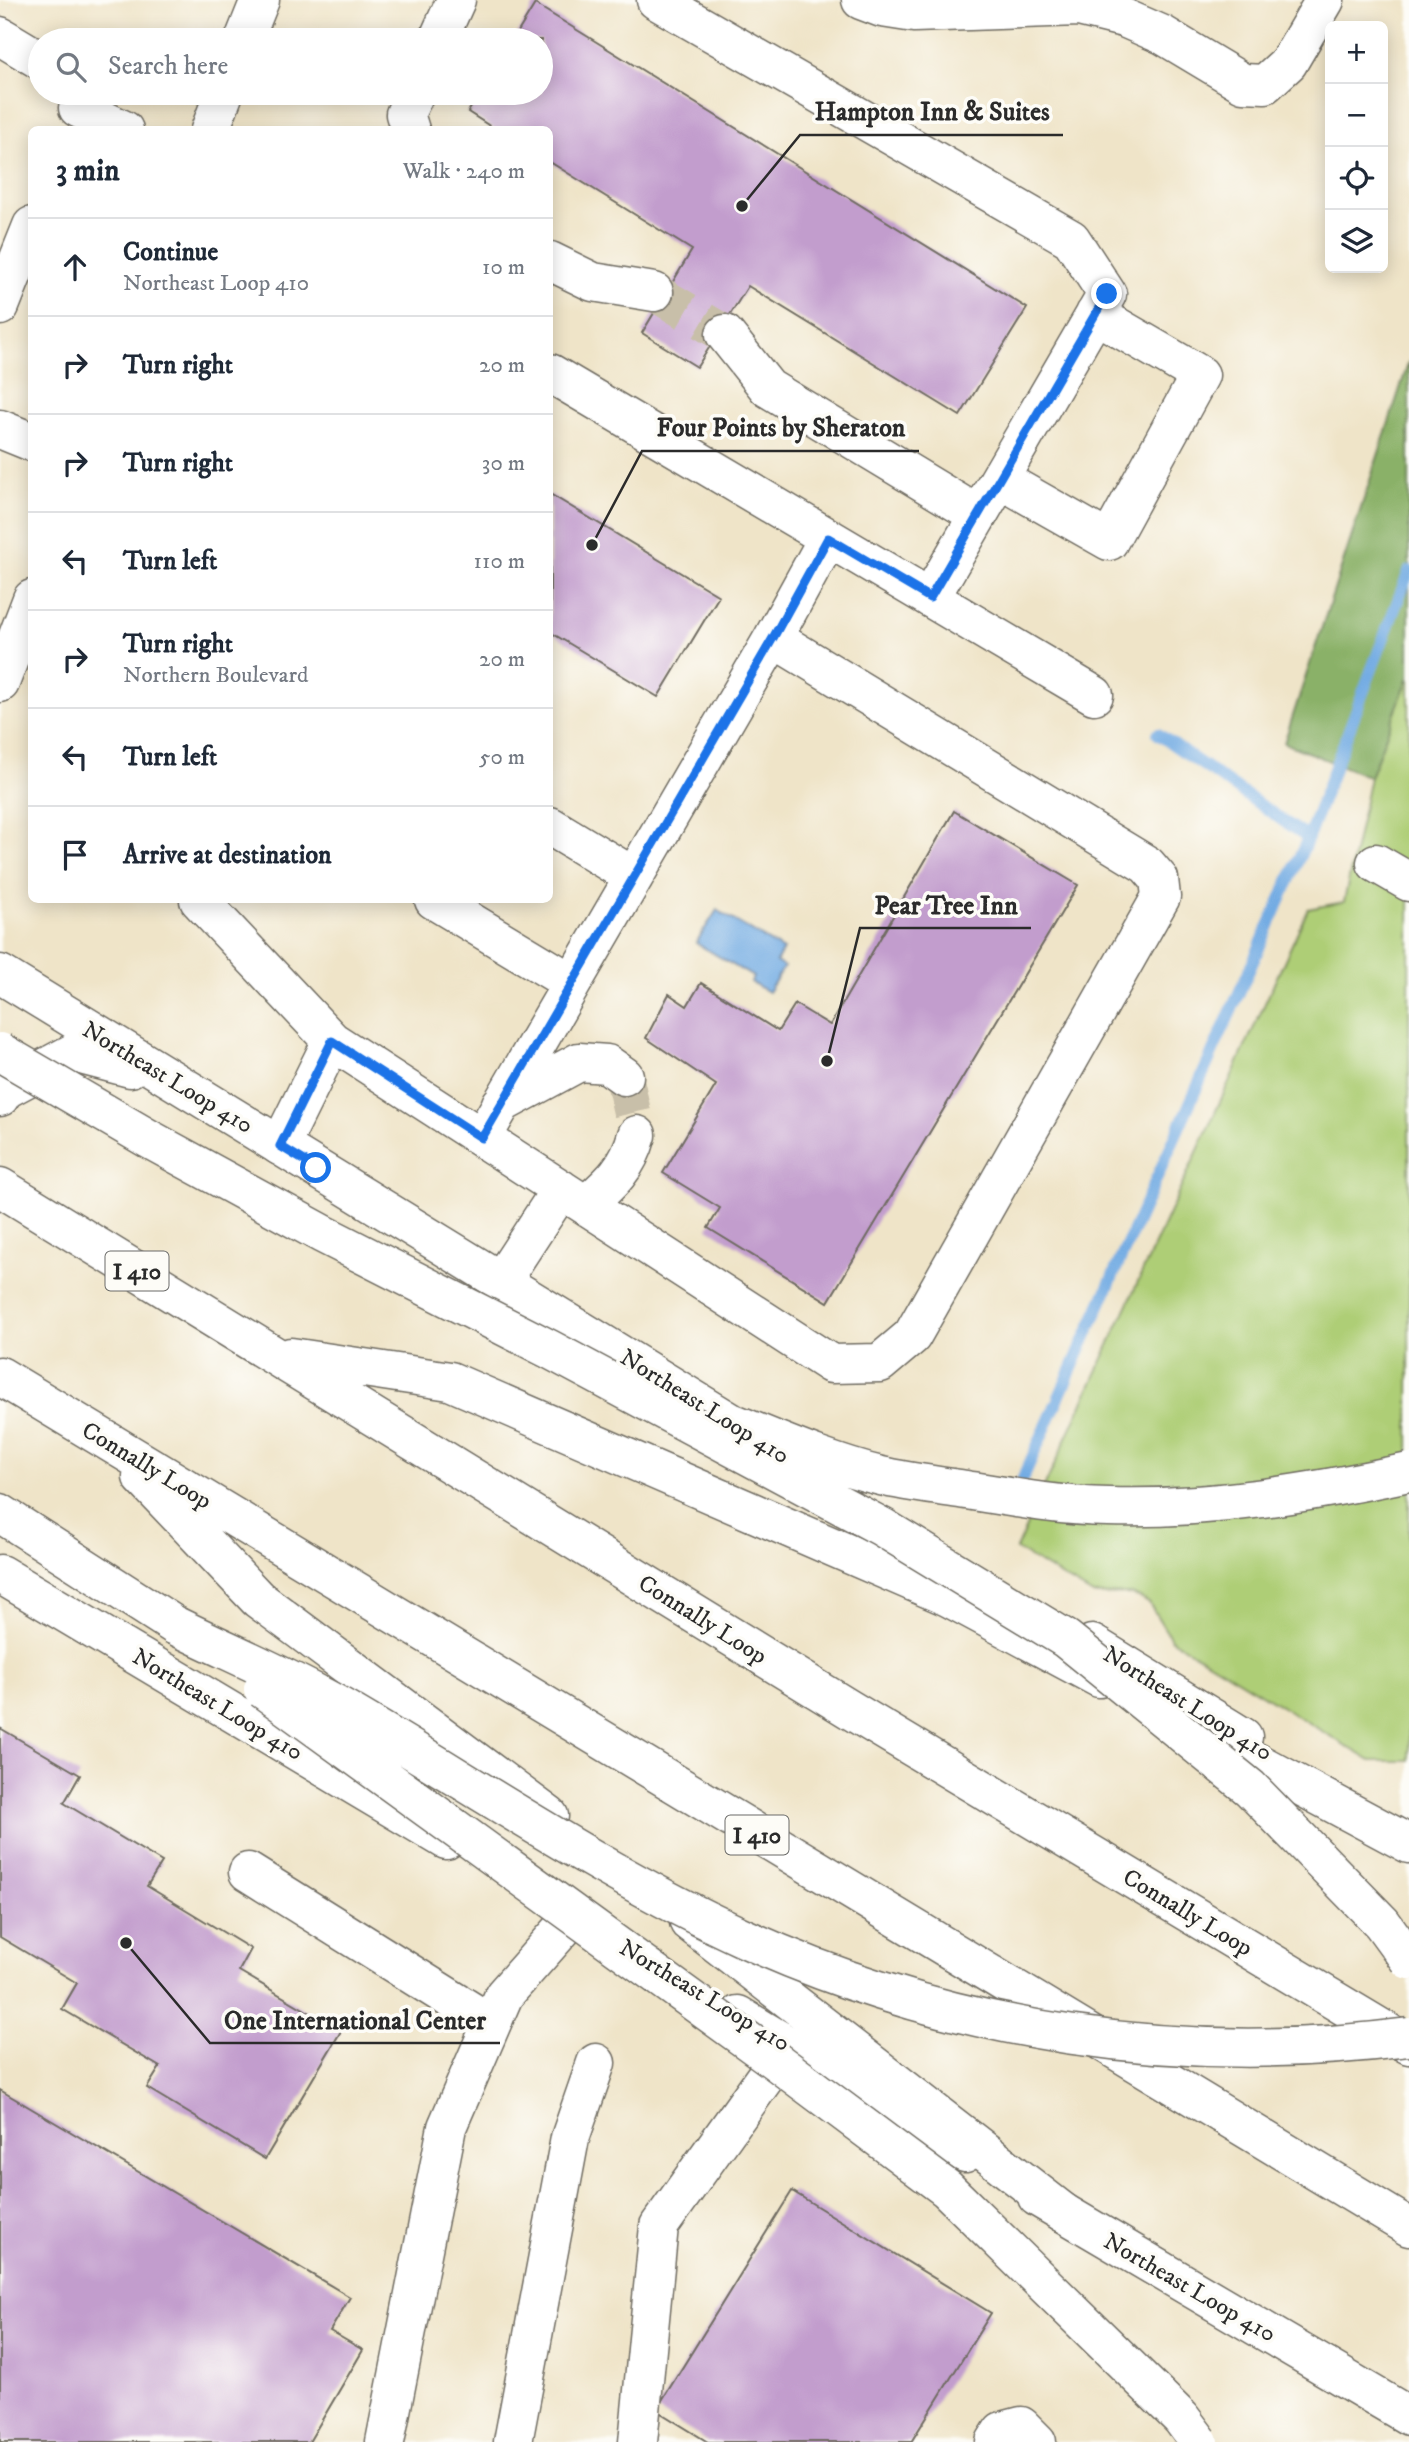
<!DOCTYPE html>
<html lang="en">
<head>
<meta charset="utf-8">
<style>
  body { margin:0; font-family:"IM FELL DW Pica",serif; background:#f6f6f7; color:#1f2937 }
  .controls { position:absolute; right:21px; top:21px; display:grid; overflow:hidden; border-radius:10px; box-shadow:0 4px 18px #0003 }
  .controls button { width:63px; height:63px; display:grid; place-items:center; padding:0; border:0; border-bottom:2px solid #e0e1e3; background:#fff; color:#1f2937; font:35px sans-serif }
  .stop { position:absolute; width:21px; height:21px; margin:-16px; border:5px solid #1a73e8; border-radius:50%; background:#fff }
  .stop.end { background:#1a73e8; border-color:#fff; box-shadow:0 2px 7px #0008 }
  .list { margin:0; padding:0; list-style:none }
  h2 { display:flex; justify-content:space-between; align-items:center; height:91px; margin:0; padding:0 28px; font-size:30px }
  h2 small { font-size:23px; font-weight:400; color:#747a83 }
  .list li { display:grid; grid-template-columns:46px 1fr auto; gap:21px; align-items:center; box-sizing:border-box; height:98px; padding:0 28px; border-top:2px solid #e0e1e3 }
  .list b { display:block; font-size:26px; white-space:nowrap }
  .list p { margin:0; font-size:23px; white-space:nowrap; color:#747a83 }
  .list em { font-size:23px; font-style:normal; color:#747a83 }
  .icon { flex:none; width:38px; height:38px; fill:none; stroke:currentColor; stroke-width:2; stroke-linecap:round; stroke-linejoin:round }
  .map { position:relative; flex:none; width:1409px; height:2442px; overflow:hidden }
  .search { position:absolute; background:#fff; box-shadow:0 4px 18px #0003; left:28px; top:28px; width:525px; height:77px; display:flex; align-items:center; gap:18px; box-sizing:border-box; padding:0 24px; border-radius:38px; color:#747a83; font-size:26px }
  .panel { position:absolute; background:#fff; box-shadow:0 4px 18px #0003; left:28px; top:126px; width:525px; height:777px; border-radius:10px }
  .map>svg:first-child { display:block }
</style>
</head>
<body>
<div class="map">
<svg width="1409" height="2442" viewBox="0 0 1409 2442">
  <rect width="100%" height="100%" fill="#fdfcf7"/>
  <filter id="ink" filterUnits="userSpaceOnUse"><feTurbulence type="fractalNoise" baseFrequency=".0143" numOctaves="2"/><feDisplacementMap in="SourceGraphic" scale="14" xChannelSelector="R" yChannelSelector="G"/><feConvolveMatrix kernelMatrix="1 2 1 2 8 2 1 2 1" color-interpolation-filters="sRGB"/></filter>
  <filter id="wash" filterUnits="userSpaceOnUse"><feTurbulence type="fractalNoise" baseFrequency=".00686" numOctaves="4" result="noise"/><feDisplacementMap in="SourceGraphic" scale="28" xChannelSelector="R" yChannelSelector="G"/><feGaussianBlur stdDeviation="1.57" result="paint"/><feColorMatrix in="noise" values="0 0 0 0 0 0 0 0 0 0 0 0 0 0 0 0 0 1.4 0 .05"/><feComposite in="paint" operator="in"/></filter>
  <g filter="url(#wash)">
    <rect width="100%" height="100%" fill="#efe4c8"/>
    <path fill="#aece76" stroke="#6c7c50" stroke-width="2" d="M1409 676V1761H1371L1171 1639 1149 1603 1132 1594 1093 1595 1016 1549 1308 909 1344 902 1370 777Z"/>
    <path fill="#8ab167" stroke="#5a6e49" stroke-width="2" d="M1409 361V676L1370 777 1284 743Z"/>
    <path fill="#73ace3" stroke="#4f6c87" stroke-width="2" d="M717 910 783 950 776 962 784 967 768 992 751 982 753 977 696 943Z"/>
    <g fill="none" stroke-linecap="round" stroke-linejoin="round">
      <path stroke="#73ace3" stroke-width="12" d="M1158 734 1308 838
        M1023 1478 1308 838 1409 571"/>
    </g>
    <g id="blocks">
      <path fill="#c29dcd" d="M535 4 1027 308 960 416 748 286 697 367 642 333 692 250 550 162V130H496L468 112 480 93H541V40H513Z
        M550 494 719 596 658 697 550 632Z
        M954 811 1078 885 828 1302 708 1228 720 1208 663 1173 716 1085 646 1038 669 994 687 1006 701 983 778 1031 795 1004 830 1025Z
        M0 1728 80 1775 64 1803 162 1862 147 1886 251 1949 239 1971 341 2031 265 2159 147 2088 160 2067 62 2009 77 1983 0 1937Z
        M0 2090 350 2297 330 2331 363 2350 309 2442H0Z
        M792 2191 991 2313 911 2442H708L656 2410Z"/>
    </g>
  </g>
  <g filter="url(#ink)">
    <use href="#blocks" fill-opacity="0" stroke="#706c62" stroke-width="2"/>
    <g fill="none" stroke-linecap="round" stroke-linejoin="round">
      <path stroke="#c8bfa9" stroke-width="38" stroke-dasharray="38 19" stroke-linecap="butt" d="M654 292 725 334
        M624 1076 637 1135"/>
      <defs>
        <path id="minor" d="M656 0 1071 239 1107 294 930 598
          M861 0 882 8 914 13 1079 7 1124 18 1163 35 1243 83 1265 84 1288 63 1325 0
          M0 36 40 60
          M244 40 260 0
          M438 40 456 0
          M78 108 124 130
          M210 130 224 93
          M410 130 405 114 415 93
          M550 261 593 282 654 292
          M0 306 32 226
          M725 334 768 388 978 515
          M550 373 1094 695
          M0 429 32 442
          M1000 479 1109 541 1200 375 1095 314
          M0 683 32 599
          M550 826 634 877
          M1376 863 1409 882
          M199 900 332 1041 280 1146
          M434 900 572 983
          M332 1041 831 1364 880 1363 912 1336 1161 897 1159 879 1147 865 773 638 828 538
          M501 1104 579 1062 607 1064 624 1076
          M482 1138 773 638
          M586 1205C611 1183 628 1168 637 1135
          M501 1281 561 1189
          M248 1872 491 2024
          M385 2442 447 2127 504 1995 574 1916
          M513 2442 570 2138 596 2063
          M638 2442 659 2226 788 2045
          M995 2442 1002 2431 1021 2426 1037 2442"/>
        <path id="major" d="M0 655 14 646
          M0 974 763 1442
          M0 1097 4 1090 73 1053 130 1068
          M0 1574 446 1840
          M1092 1644 1243 1737
          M738 2015 965 2153
          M1037 2197 1409 2416"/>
        <path id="highway" d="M0 1187 849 1709 1409 2045
          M291 1357 450 1381 948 1597 1099 1678
          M0 1376 1409 2227
          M142 1477 258 1599 549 1816
          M0 1513 176 1626
          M1189 1726 1409 1844
          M689 1922 1064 2213"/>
      </defs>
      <use href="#minor" stroke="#706c62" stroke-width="41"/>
      <use href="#major" stroke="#706c62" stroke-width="41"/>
      <use href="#highway" stroke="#706c62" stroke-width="41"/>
      <use href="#minor" stroke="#fff" stroke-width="38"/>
      <use href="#major" stroke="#fff" stroke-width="38"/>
      <use href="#highway" stroke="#fff" stroke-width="38"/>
      <defs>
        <path id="highway-bridge" d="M0 1052 149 1139 323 1234 549 1349 882 1527 1066 1639 1250 1788 1382 1923 1409 1960
          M736 1424C783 1443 831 1464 881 1476 907 1482 934 1485 960 1489 1009 1497 1059 1506 1108 1507 1209 1510 1310 1493 1409 1472
          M176 1626C231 1653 291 1678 344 1709 476 1786 604 1874 744 1938 953 2033 1181 2067 1409 2037
          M263 1689 773 2059 947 2189 1181 2418 1199 2442"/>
      </defs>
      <use href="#highway-bridge" stroke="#706c62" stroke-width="41" stroke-linecap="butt"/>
      <use href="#highway-bridge" stroke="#fff" stroke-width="38"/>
    </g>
  </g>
  <g fill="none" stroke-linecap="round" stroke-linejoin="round" filter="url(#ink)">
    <path stroke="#1a73e8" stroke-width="9" d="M316 1168 280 1146 332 1041 482 1138 773 638 828 538 930 598 1107 294"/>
  </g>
  <g text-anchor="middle" stroke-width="7" stroke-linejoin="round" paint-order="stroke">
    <g fill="#fdfcf7" stroke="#6a6a68" stroke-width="2">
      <rect x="105.5" y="1251.5" width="63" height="39" rx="5"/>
      <rect x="725.5" y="1815.5" width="63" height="39" rx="5"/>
    </g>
    <g font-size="23" font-weight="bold" fill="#2b2b2b">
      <text x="137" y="1279">I 410</text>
      <text x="757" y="1843">I 410</text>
    </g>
    <g font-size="24" fill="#2b2b2b" stroke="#fdfcf7">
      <text transform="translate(168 1077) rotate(31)" y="8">Northeast Loop 410</text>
      <text transform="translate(705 1406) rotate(32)" y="8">Northeast Loop 410</text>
      <text transform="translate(147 1465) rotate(31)" y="8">Connally Loop</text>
      <text transform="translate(703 1619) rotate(32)" y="8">Connally Loop</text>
      <text transform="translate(1188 1703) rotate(32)" y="8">Northeast Loop 410</text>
      <text transform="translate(218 1704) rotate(31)" y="8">Northeast Loop 410</text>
      <text transform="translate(1188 1912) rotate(31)" y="8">Connally Loop</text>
      <text transform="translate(705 1995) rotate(31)" y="8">Northeast Loop 410</text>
      <text transform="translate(1190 2287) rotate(30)" y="8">Northeast Loop 410</text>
    </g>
  </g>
  <path fill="none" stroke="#2b2b2b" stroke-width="2.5" d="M742 206L800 135H1063M592 545L642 451H919M827 1061L860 928H1031M126 1943L210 2043H500"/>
  <g fill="#2b2b2b" stroke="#fdfcf7" stroke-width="2.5">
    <circle cx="742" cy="206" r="7"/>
    <circle cx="592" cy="545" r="7"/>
    <circle cx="827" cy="1061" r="7"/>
    <circle cx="126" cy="1943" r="7"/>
  </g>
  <g font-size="26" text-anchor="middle" font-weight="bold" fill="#2b2b2b" stroke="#fdfcf7" stroke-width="7" stroke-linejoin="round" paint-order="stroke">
    <text x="932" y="120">Hampton Inn &amp; Suites</text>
    <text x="781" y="436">Four Points by Sheraton</text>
    <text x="946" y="914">Pear Tree Inn</text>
    <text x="355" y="2029">One International Center</text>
  </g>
</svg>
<div class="controls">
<button>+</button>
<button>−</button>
<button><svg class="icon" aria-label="locate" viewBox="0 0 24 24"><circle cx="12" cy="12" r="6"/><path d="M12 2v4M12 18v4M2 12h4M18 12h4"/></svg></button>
<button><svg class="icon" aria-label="layers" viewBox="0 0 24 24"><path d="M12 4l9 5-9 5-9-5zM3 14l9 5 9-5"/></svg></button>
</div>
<div class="stop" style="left:316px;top:1168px"></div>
<div class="stop end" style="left:1107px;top:294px"></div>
<div class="search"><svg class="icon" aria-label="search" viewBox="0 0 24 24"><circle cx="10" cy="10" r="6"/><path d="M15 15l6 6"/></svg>Search here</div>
<section class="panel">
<h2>3 min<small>Walk · 240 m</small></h2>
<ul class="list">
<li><svg class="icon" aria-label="ahead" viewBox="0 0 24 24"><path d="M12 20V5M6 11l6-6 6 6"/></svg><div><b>Continue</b><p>Northeast Loop 410</p></div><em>10 m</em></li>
<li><svg class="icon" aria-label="right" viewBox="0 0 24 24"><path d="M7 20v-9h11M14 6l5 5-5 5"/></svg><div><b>Turn right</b></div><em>20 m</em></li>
<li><svg class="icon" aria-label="right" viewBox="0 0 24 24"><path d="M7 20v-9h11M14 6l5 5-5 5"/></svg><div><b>Turn right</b></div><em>30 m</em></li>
<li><svg class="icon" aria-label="left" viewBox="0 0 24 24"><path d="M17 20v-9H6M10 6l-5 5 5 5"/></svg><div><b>Turn left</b></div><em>110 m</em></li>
<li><svg class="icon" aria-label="right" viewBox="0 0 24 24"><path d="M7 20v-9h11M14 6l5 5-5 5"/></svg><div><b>Turn right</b><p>Northern Boulevard</p></div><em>20 m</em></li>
<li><svg class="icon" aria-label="left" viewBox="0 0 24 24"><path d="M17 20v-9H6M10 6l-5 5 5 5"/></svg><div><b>Turn left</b></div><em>50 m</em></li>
<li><svg class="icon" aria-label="arrive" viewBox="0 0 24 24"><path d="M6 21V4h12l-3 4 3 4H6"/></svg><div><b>Arrive at destination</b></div></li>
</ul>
</section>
</div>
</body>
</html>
